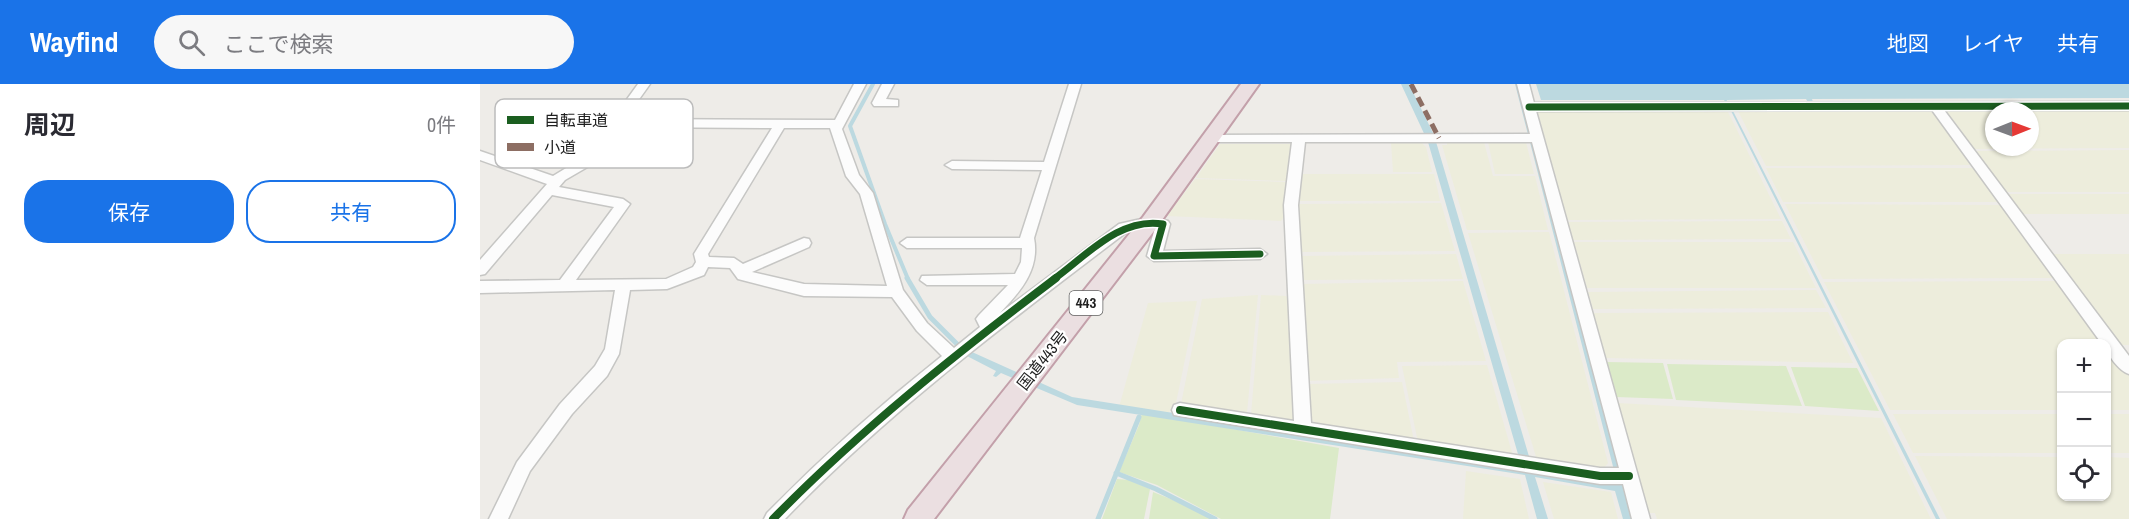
<!DOCTYPE html>
<html lang="ja">
<head>
<meta charset="utf-8">
<style>
  body { margin:0; font-family:"Archivo Narrow","Noto Sans JP",sans-serif; background:#f7f7f7; color:#2b2b33 }
  .controls { position:absolute; right:18px; bottom:18px; display:grid; overflow:hidden; border-radius:12px; box-shadow:0 2px 4px #0004 }
  .controls button { width:54px; height:54px; display:grid; place-items:center; padding:0; border:0; border-bottom:2px solid #e1e1e2; background:#fff; color:#2b2b33; font:30px sans-serif }
  .compass { position:absolute; left:1505px; top:18px; width:54px; height:54px; border-radius:50%; background:#fff; box-shadow:0 2px 4px #0004; rotate:89deg }
  .list { margin:0; padding:0; list-style:none }
  h2 { display:flex; justify-content:space-between; align-items:center; height:78px; margin:0; padding:0 24px; font-size:26px }
  h2 small { font-size:20px; font-weight:400; color:#7c7c81 }
  .actions { display:flex; gap:12px; padding:18px 24px }
  .actions a { flex:1; padding:14px 0; border:2px solid #1a73e8; border-radius:24px; text-align:center; font-size:21px; color:#1a73e8 }
  .actions .main { background:#1a73e8; color:#fff }
  .icon { flex:none; width:33px; height:33px; fill:none; stroke:currentColor; stroke-width:2; stroke-linecap:round; stroke-linejoin:round }
  .map { position:relative; flex:none; width:1649px; height:435px; overflow:hidden }
  header { display:flex; align-items:center; gap:36px; box-sizing:border-box; height:84px; padding:0 30px; background:#1a73e8; color:#fff }
  header strong { font-size:28px }
  nav { display:flex; gap:33px; margin-inline-start:auto; font-size:21px }
  .search { width:420px; height:54px; background:#f7f7f7; display:flex; align-items:center; gap:15px; box-sizing:border-box; padding:0 21px; border-radius:33px; color:#7c7c81; font-size:22px }
  main { display:flex }
  aside { flex:1; background:#fff }
  .map>svg:first-child { display:block }
</style>
</head>
<body>
<header>
<strong>Wayfind</strong>
<div class="search"><svg class="icon" aria-label="search" viewBox="0 0 24 24"><circle cx="10" cy="10" r="6"/><path d="M15 15l6 6"/></svg>ここで検索</div>
<nav><a>地図</a><a>レイヤ</a><a>共有</a></nav>
</header>
<main>
<aside>
<h2>周辺<small>0件</small></h2>
<ul class="list">
</ul>
<div class="actions"><a class="main">保存</a><a>共有</a></div>
</aside>
<div class="map">
<svg width="1649" height="435" viewBox="0 0 1649 435">
  <rect width="100%" height="100%" fill="#eeece8"/>
  <path fill="#ededdc" fill-rule="evenodd" d="M1057 26H1247L1301 135 1087 136Z
    M1449 26 1454 29 1493 81 1286 82 1258 27Z
    M1463 26H1649V64L1492 65ZM1514 27H1550V63H1514Z
    M941 58 946 63 952 88H913L911 59Z
    M967 58H1004L1013 92H1055L1068 146H987L962 61H967Z
    M1008 58H1046L1054 90H1015Z
    M740 60H811L806 97 716 94Z
    M1649 66V108H1525L1494 67Z
    M1286 84H1495L1520 118H1303Z
    M821 90H954L960 117H818Z
    M715 95 806 98 805 132 801 137 687 132Z
    M1526 110H1649V130H1541Z
    M961 119 975 167 819 168 818 120Z
    M1305 120 1519 121 1526 125 1576 194 1343 195Z
    M1302 137 1311 155 1092 156 1088 138Z
    M1069 148 1128 379 1123 385 1057 376 988 149Z
    M1094 158H1313L1336 204H1107Z
    M976 170 983 195 821 196 819 172Z
    M1571 170H1649V261H1640Z
    M983 197 1006 277 917 278 919 294 825 297 821 200Z
    M1579 197 1625 259 1582 260 1581 326H1410L1344 198Z
    M1336 206 1346 224 1113 225 1108 208Z
    M778 211 767 329 701 320 722 215Z
    M781 211 806 212 809 216 815 337 771 331Z
    M717 217 696 319 688 329 639 323 668 219Z
    M1348 228 1373 279 1125 274 1113 229Z
    M1626 262 1649 292V326H1627Z
    M1007 281 1033 372 938 358 922 282Z
    M922 298 934 357 833 342 834 337 829 336 827 300Z
    M1138 319 1401 334 1451 435H1177L1175 429H1168Z
    M1413 330H1581V369H1433Z
    M1626 330H1649V369H1627Z
    M1435 372 1581 373 1582 412H1626L1627 373 1649 374V435H1467Z
    M986 387 1040 395 1049 435H983Z
    M1063 398 1131 408 1138 435H1074Z"/>
  <path fill="#dbeac8" d="M1127 278 1183 279 1193 315 1136 313Z
    M1187 280 1306 282 1322 322 1196 316Z
    M1311 283 1377 284 1399 327 1325 322Z
    M662 329 859 364 850 435H741L677 401 639 388 659 341Z
    M637 395 649 396 670 405 664 435H622Z
    M673 408 706 421 732 435H669Z"/>
  <path fill="#bcd9e0" d="M921 0H929L954 51 1053 386 1137 398 1035 0H1038L1155 435H1143L1135 407 1055 393 1068 435H1057L1045 391 597 321 521 289 516 293 513 292 516 287 485 271 482 259 492 268 592 313 1042 384 948 58Z
    M1056 0H1649V14L1332 15 1333 18H1328L1326 15 1247 16 1246 19 1244 16H1061Z
    M1250 25H1252L1460 435H1456Z"/>
  <g fill="none" stroke-linecap="round" stroke-linejoin="round">
    <path stroke="#bcd9e0" stroke-width="4" d="M393 0 370 42 405 140 428 195"/>
    <path stroke="#bcd9e0" stroke-width="5" d="M427 194 450 233 479 262
      M636 389 676 405 735 435
      M618 435 659 333"/>
    <defs>
      <path id="minor" d="M158 0H170L145 35 355 36 374 0H386L362 45 379 91 393 109 423 206 447 239 474 264 500 243 496 235 499 231 528 201H447L440 196 442 192 535 190 541 178 542 164H427L420 159 427 154H540L562 86 472 85 465 81 472 77 564 78 589 0H601L554 154C560 185 541 207 520 229L639 140 670 133 688 137 690 140 683 167 780 165 787 170 780 175 674 177 667 172 675 144 648 147C529 238 410 326 305 435H284L287 429C342 373 400 321 462 272L437 247 412 213 324 212 258 195 250 184 228 183 224 191 187 205 150 206 139 270 127 292 92 330 50 387 28 435H9L37 378 80 320 115 282 125 265 135 206 0 209V197L80 196 134 123 72 111 5 190 0 191V176L67 100 0 76V67L73 92 106 72ZM140 43 292 44 214 170 216 178 213 183 186 195 96 196 150 120 143 115 79 103 85 96 116 78ZM304 44H350L366 92 380 110 407 202 324 200 272 188 329 163 331 159 329 155 324 154 263 180 254 174 229 173 228 170Z
        M402 0H414L406 15 418 16V22H394L392 19Z
        M1037 0H1049L1054 19 1649 18V26H1464L1649 272V290C1639 287 1626 270 1626 260H1622L1452 26 1056 27 1170 435H1152L1143 400H1120L694 331 692 326 694 321 700 319 814 337 804 121 812 58H733L727 54 729 51 1050 50ZM825 58H1052L1139 384H1120L831 339 818 121Z"/>
      <path id="highway" d="M761 0H779L677 143 454 435H424L428 426 663 133Z"/>
    </defs>
    <use href="#minor" stroke="#c6c6c4" stroke-width="3"/>
    <use href="#highway" stroke="#c3a0aa" stroke-width="4"/>
    <use href="#minor" fill="#fcfcfc" fill-rule="evenodd"/>
    <use href="#highway" fill="#ebdfe1" fill-rule="evenodd"/>
    <path stroke="#8d6e63" stroke-width="5" stroke-dasharray="10 5" stroke-linecap="butt" d="M931 0 959 54"/>
    <defs>
      <path id="cycleway-far1" d="M1049 23 1649 22
        M574 195C607 171 640 133 683 140L674 172 780 170"/>
      <path id="cycleway" d="M700 326 1120 392H1149
        M293 435C380 346 477 269 576 194"/>
    </defs>
    <use href="#cycleway-far1" stroke="#fff" stroke-width="10"/>
    <use href="#cycleway" stroke="#fff" stroke-width="12"/>
    <use href="#cycleway-far1" stroke="#1b5e20" stroke-width="7"/>
    <use href="#cycleway" stroke="#1b5e20" stroke-width="8"/>
  </g>
  <g text-anchor="middle" stroke-width="4.5" stroke-linejoin="round" paint-order="stroke">
    <rect fill="#fff" stroke="#626262" stroke-width="1.5" x="589.5" y="207" width="33" height="24" rx="4.5"/>
    <g font-size="15" font-weight="bold" fill="#1f1f1f">
      <text x="606" y="224">443</text>
    </g>
    <g font-size="16" fill="#1f1f1f" stroke="#fff">
      <text transform="translate(562 276) rotate(-52)" y="6">国道443号</text>
    </g>
  </g>
  <rect x="15" y="15" width="198" height="69" rx="9" fill="#fff" stroke="#bcbcbc" stroke-width="1.5"/>
  <rect x="27" y="32" width="27" height="8" fill="#1b5e20"/>
  <rect x="27" y="59" width="27" height="8" fill="#8d6e63"/>
  <g font-size="16" fill="#1f1f1f">
    <text x="64" y="42">自転車道</text>
    <text x="64" y="69">小道</text>
  </g>
</svg>
<div class="controls">
<button>+</button>
<button>−</button>
<button><svg class="icon" aria-label="locate" viewBox="0 0 24 24"><circle cx="12" cy="12" r="6"/><path d="M12 2v4M12 18v4M2 12h4M18 12h4"/></svg></button>
</div>
<svg class="compass" viewBox="-18 -18 36 36"><path d="M0-13l5 13h-10z" fill="#e53935"/><path d="M0 13l5-13h-10z" fill="#7c7c81"/></svg>
</div>
</main>
</body>
</html>
